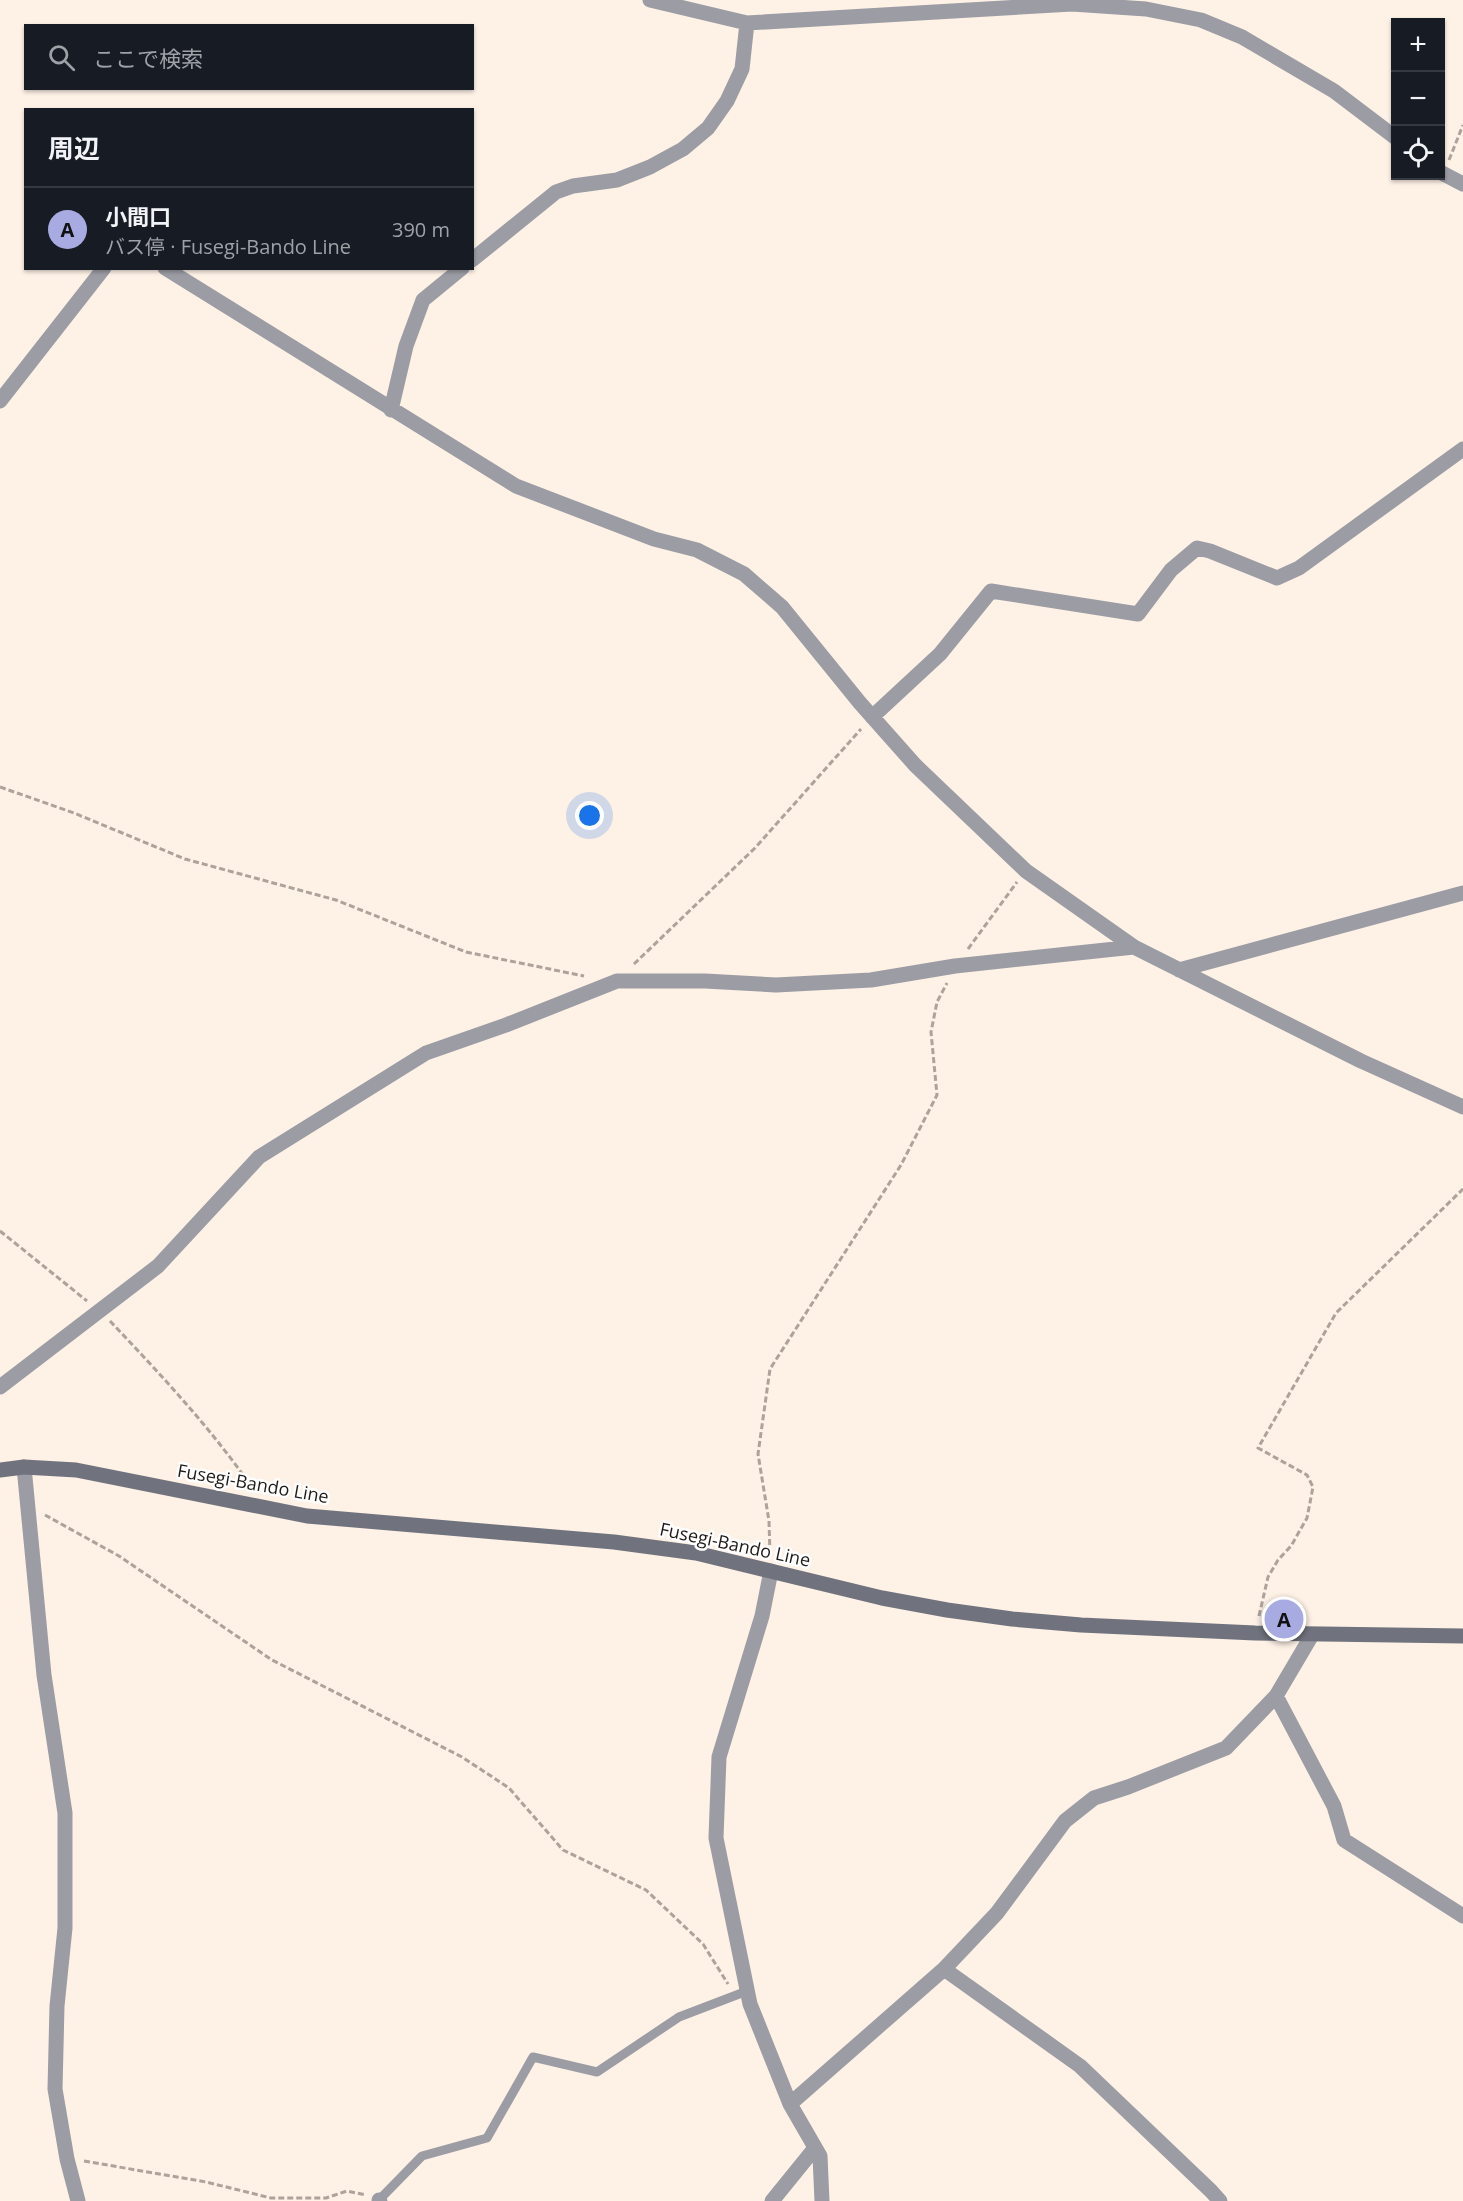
<!DOCTYPE html>
<html lang="ja">
<head>
<meta charset="utf-8">
<style>
  body { margin:0; font-family:"Open Sans","Noto Sans JP",sans-serif; background:#20242c; color:#f1f3f6 }
  .controls { position:absolute; right:18px; top:18px; display:grid; overflow:hidden; border-radius:0px; box-shadow:0 2px 4px #0004 }
  .controls button { width:54px; height:54px; display:grid; place-items:center; padding:0; border:0; border-bottom:2px solid #363941; background:#171b24; color:#f1f3f6; font:30px sans-serif }
  .you { position:absolute; left:590px; top:816px; width:21px; height:21px; margin:-15px; border:4px solid #fff; border-radius:50%; background:#1a73e8; box-shadow:0 0 0 9px #1a73e833 }
  .badge { display:grid; place-items:center; width:39px; height:39px; border-radius:50%; background:#a7abe2; color:#111; font-size:20px; font-weight:700 }
  .pin { position:absolute; translate:-50% -50%; border:3px solid #fff; box-shadow:0 2px 6px #0006 }
  .list { margin:0; padding:0; list-style:none }
  h2 { display:flex; justify-content:space-between; align-items:center; height:78px; margin:0; padding:0 24px; font-size:26px }
  h2 small { font-size:20px; font-weight:400; color:#9ea1a6 }
  .list li { display:grid; grid-template-columns:39px 1fr auto; gap:18px; align-items:center; box-sizing:border-box; height:84px; padding:0 24px; border-top:2px solid #363941 }
  .list b { display:block; font-size:22px; white-space:nowrap }
  .list p { margin:0; font-size:20px; white-space:nowrap; color:#9ea1a6 }
  .list em { font-size:20px; font-style:normal; color:#9ea1a6 }
  .icon { flex:none; width:33px; height:33px; fill:none; stroke:currentColor; stroke-width:2; stroke-linecap:round; stroke-linejoin:round }
  .map { position:relative; flex:none; width:1463px; height:2201px; overflow:hidden }
  .search { position:absolute; background:#171b24; box-shadow:0 2px 4px #0004; left:24px; top:24px; width:450px; height:66px; display:flex; align-items:center; gap:15px; box-sizing:border-box; padding:0 21px; border-radius:0px; color:#9ea1a6; font-size:22px }
  .panel { position:absolute; background:#171b24; box-shadow:0 2px 4px #0004; left:24px; top:108px; width:450px; height:162px; border-radius:0px }
  .map>svg:first-child { display:block }
</style>
</head>
<body>
<div class="map">
<svg width="1463" height="2201" viewBox="0 0 1463 2201">
  <rect width="100%" height="100%" fill="#fef1e6"/>
  <g fill="none" stroke-linecap="round" stroke-linejoin="round">
    <path stroke="#ada39a" stroke-width="3" stroke-dasharray="6 3" stroke-linecap="butt" d="M1449 160 1463 125
      M0 787 74 813 185 859 336 900 466 952 584 976
      M968 949 1017 882
      M634 964 755 848 861 729
      M0 1231 87 1301
      M110 1321C161 1375 211 1428 253 1489
      M45 1515 119 1556 272 1660 462 1757 509 1788 563 1850 646 1890 703 1944 728 1984
      M770 1554 769 1521 758 1454 770 1369 901 1165 937 1095 931 1032 937 1002 947 983
      M1259 1616 1268 1577 1278 1560 1291 1546 1307 1518 1313 1487 1307 1475 1258 1448 1336 1313 1463 1189
      M84 2161 206 2182 271 2198H326L347 2191 366 2195"/>
    <path stroke="#9b9ca4" stroke-width="9" d="M379 2200 422 2156 487 2138 533 2057 597 2072 679 2017 747 1991"/>
    <path stroke="#9b9ca4" stroke-width="15" d="M650 0 747 23 1072 4 1146 9 1201 20 1242 37 1334 91 1396 138
      M1440 172 1463 184
      M472 260 556 192 573 186 617 180 650 167 683 149 708 128 727 101 742 69 747 23
      M165 268 516 486 654 539 697 550 744 574 782 607 860 703 915 765 1026 871 1134 947 1361 1061 1463 1107
      M0 401 104 268
      M391 410 406 346 423 300 462 268
      M872 717 940 654 991 591 1138 614 1171 570 1197 548 1210 551 1277 578 1299 568 1463 449
      M1179 970 1463 893
      M0 1387 158 1266 259 1157 426 1053 506 1025 617 981H705L776 985 871 980 955 966 1134 947
      M24 1467 44 1675 65 1813V1928L57 2006 55 2089 67 2159 78 2201
      M771 1571 762 1616 719 1757 716 1838 750 2004 790 2104 820 2156 822 2201
      M1276 1696 1334 1806 1344 1840 1463 1916
      M944 1969 1080 2066 1211 2191 1220 2201
      M790 2104 944 1969 997 1913 1065 1821 1094 1798 1128 1787 1226 1748 1276 1696 1312 1635
      M379 2200 380 2201
      M772 2201 815 2148"/>
    <path stroke="#70737e" stroke-width="15" d="M0 1470 24 1467 76 1470 307 1516 614 1542 696 1553 882 1598 947 1610 1012 1619 1081 1625 1255 1633 1463 1636"/>
  </g>
  <g text-anchor="middle" stroke-width="5" stroke-linejoin="round" paint-order="stroke">
    <g font-size="18" fill="#1f1a15" stroke="#fff">
      <text transform="translate(253 1484) rotate(10)" y="6">Fusegi-Bando Line</text>
      <text transform="translate(735 1545) rotate(12)" y="6">Fusegi-Bando Line</text>
    </g>
  </g>
</svg>
<div class="controls">
<button>+</button>
<button>−</button>
<button><svg class="icon" aria-label="locate" viewBox="0 0 24 24"><circle cx="12" cy="12" r="6"/><path d="M12 2v4M12 18v4M2 12h4M18 12h4"/></svg></button>
</div>
<div class="you"></div>
<div class="pin badge" style="left:1284px;top:1619px">A</div>
<div class="search"><svg class="icon" aria-label="search" viewBox="0 0 24 24"><circle cx="10" cy="10" r="6"/><path d="M15 15l6 6"/></svg>ここで検索</div>
<section class="panel">
<h2>周辺<small></small></h2>
<ul class="list">
<li><span class="badge">A</span><div><b>小間口</b><p>バス停 · Fusegi-Bando Line</p></div><em>390 m</em></li>
</ul>
</section>
</div>
</body>
</html>
